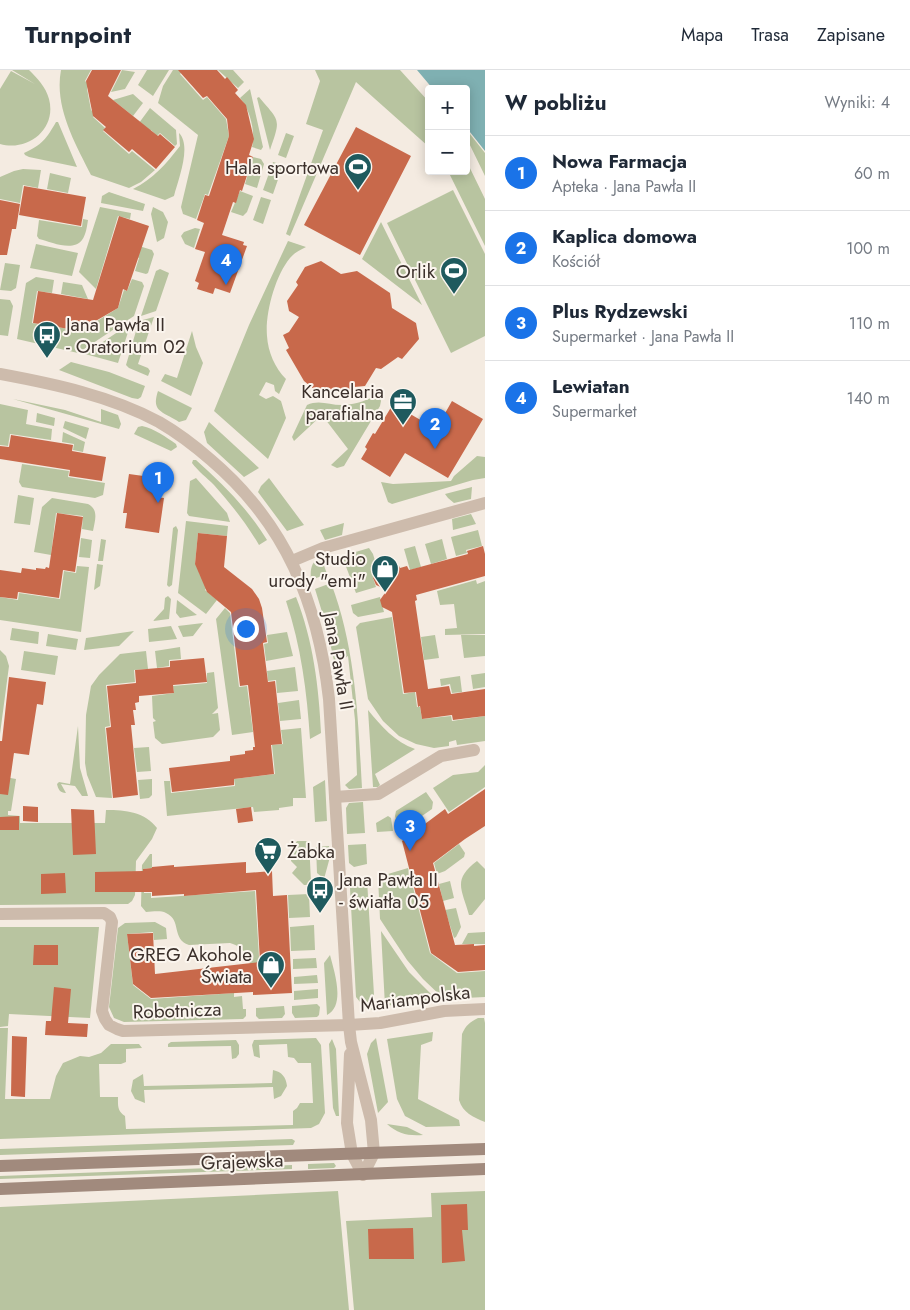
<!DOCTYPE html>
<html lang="pl">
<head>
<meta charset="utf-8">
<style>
  body { margin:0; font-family:Jost,sans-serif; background:#f6f6f7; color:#1f2937 }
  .controls { position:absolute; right:15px; top:15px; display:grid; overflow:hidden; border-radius:5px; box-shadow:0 2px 12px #0003 }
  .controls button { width:45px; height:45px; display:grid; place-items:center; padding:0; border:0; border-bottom:1px solid #e0e1e3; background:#fff; color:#1f2937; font:25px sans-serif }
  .you { position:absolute; left:245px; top:558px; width:18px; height:18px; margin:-12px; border:4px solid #fff; border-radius:50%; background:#1a73e8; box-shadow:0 0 0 8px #1a73e833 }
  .badge { display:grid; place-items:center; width:32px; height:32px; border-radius:50%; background:#1a73e8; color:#fff; font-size:16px; font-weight:700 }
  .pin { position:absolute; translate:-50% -41px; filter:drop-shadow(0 1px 2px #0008) }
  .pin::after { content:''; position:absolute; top:26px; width:18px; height:15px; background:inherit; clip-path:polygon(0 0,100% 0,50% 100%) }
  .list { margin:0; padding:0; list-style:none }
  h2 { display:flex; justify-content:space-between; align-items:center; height:65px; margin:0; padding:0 20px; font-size:21px }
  h2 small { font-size:16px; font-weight:400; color:#747a83 }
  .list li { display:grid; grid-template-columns:32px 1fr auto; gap:15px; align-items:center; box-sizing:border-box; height:75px; padding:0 20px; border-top:1px solid #e0e1e3 }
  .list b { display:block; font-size:19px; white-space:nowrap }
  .list p { margin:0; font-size:16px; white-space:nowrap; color:#747a83 }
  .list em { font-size:16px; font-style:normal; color:#747a83 }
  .map { position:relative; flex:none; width:485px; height:1240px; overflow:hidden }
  header { display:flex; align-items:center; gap:30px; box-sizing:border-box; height:70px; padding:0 25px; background:#fff; border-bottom:1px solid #e0e1e3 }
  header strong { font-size:24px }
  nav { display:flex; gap:28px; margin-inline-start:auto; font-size:18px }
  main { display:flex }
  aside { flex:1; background:#fff }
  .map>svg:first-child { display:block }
</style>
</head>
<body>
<header>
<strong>Turnpoint</strong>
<nav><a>Mapa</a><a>Trasa</a><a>Zapisane</a></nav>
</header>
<main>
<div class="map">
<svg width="485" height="1240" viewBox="0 0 485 1240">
  <rect width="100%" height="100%" fill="#f4ebe1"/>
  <path fill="#b8c4a0" d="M12 0H29C37 8 46 17 49 29 57 59 28 82 0 74V19L11 1 35 14Z
    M61 0H91L85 11 89 14 87 19 91 40 95 44 93 47 105 58 103 61 129 84 132 81 155 100 141 112 129 118 91 105C75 73 54 37 61 0Z
    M122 0 135 2 125 19 111 22Z
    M147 0H169L153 26 138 15Z
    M173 0H184L180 4 203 30 207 27 226 49 229 66 208 125 205 124 196 149 183 144 181 137 198 65 158 33 163 16Z
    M218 0H233L244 12 238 18Z
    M315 0H400L429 32V77L356 12 290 166 286 164 323 60 306 54 320 11Z
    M250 19 263 77 261 80 252 77C256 63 250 39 240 28Z
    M133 24 143 33 133 46 113 30Z
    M259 27C280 52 281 48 270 80L257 28Z
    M150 38 176 60 177 74 175 76 160 63 157 66 151 60 149 62 139 53Z
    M56 52H58L77 97 29 87 25 85 24 83C42 75 47 68 56 52Z
    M466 59 485 83V106L466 67Z
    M179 63C192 76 178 110 174 126L165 130 133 119C153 109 166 94 180 76Z
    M286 63 294 66 286 88 278 85Z
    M253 87 261 89 264 94 257 118 245 114Z
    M466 90 485 129V176L448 101H466Z
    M273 92 283 95 273 124 263 120Z
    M23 99 41 100 38 118 23 115 20 133 0 129V107L14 101Z
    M50 103 71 108 68 123 47 119Z
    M453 120 485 184V266L451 283 387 153Z
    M240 121 253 126 247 142 243 146 231 142Z
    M109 122 145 134 143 141 101 133 102 126Z
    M261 127 271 130 263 154 253 150Z
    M100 137 131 143 130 149 118 146 96 219 79 202Z
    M153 137 163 142 168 152 164 168 157 172 151 144Z
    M83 149 88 150C87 156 86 165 82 170 73 182 51 172 39 169L37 166 39 150 82 157Z
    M381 152 422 235 362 189Z
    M195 158 200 159 194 178 185 174 181 166 184 162Z
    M288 171 306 177C300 180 294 183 290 188 275 206 265 244 267 266 268 282 275 298 286 309L279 324 275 321 274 315 266 312 259 325 266 329 273 326 281 331 286 348 268 389 214 341 249 255Z
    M36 174 78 183 72 206 30 198Z
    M139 176 152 180 154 184 148 203 146 204 135 201 139 188 135 186Z
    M5 193 20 195 16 218 11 221 0 220Z
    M160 199 169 203 156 241 141 246 156 201Z
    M36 207 54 210 52 223 37 221 32 253 69 259 71 253 89 256 118 238 124 220 127 221 132 209 142 212 144 216 134 246 78 283 17 269 26 213Z
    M63 212 82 215 88 229 61 224Z
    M0 229 10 230 13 236 8 266 0 265Z
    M154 247 138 294 148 298 150 301 148 306 129 298 126 295 139 251Z
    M131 253 118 293 85 284Z
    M192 261 196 277 203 293 191 326 161 311 165 304 177 308Z
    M71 292 109 302 145 316 141 327 138 329 132 328 59 300Z
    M158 321 192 338 186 350 179 352C162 341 151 342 158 321Z
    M379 324 381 331 380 336 344 396 337 398 331 395 348 379 322 345 294 371 292 367 307 335C320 329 331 336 344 335 357 334 368 330 379 324Z
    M13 329 65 340 101 352V339L118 345 121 354 119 359Z
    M0 334 28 340 26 354 52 359 51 370 10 364 8 376 0 375Z
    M37 343 55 348 54 356 36 352Z
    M65 351 89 358 86 369 63 358Z
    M209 352 259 398 244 407 207 373 204 362Z
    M142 356C155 359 166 367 176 374L177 377 171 381 134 364 138 357Z
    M63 362 85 372 83 382 73 380 74 374 62 372Z
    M477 386 485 387V408L473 410 392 434 388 432 381 412 393 414 451 411 454 406Z
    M193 390H196C223 414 248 439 267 470L259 475C246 453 231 434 214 415 207 408 198 401 192 393Z
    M22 394 69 401 68 407 105 413 103 425 95 428 22 417 19 412Z
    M196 408 227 443 230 452 189 446 187 443 190 411Z
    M269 408 304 455 287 461 258 422 261 416Z
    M472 417 471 429 454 433 448 428 445 424Z
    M18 425 34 428 30 455 14 453Z
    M52 428 88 434C99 440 95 450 93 461L82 459 83 446 56 443 51 485 34 482 42 437Z
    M471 444 476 454 453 460 452 449Z
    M186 451 228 456 227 466 198 463 195 494 200 495 199 503 207 517 205 520 217 530 206 544 178 523Z
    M344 453 342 465 325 470 320 460Z
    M176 456 178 460 172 515 169 517 167 515 173 458Z
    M478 460 482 476 466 480 467 483 456 486 451 467Z
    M81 468 92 470 90 488 79 487Z
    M101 469 106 470 103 491H98Z
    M442 469 447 489 431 494 425 474Z
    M415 476 421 497 410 500 404 479Z
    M369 478 373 484 378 501H376L373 508 376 517 356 523 342 486Z
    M321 487 327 504 311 510C310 500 311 491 321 487Z
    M97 494 103 495 100 516 94 520Z
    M77 496 89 497 81 562 0 550V527L18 530 19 523 60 529 64 501 76 503Z
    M476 510 477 514 485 511V564L445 565V559L457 558 454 534 440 535 437 521Z
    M331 513C356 579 358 648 362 718L349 719 345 715 357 705 355 650 348 586 335 595 326 555 315 519Z
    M168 526 171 529 169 549 153 551 164 539 165 528Z
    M296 527C313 570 319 617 321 663L310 669C307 622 301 576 286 531Z
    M380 527 384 542 358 547 353 543 351 535Z
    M177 530 197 545 180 548 176 543Z
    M225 538 230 543 239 617 247 616 253 662 232 665 216 549Z
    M392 547 403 624 415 622 417 637H420L422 649 451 646 452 651 485 646V671L457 675 456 670 449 672V676L434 678 416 674 399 666 383 651 368 629 356 557 360 553Z
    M203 553 193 566 183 567 178 556Z
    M171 556 177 569 149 572 148 559Z
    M12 558 39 562 38 574 10 570Z
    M134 561 119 576 84 580 86 568Z
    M287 562 293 586 266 591 264 574 268 573 267 565Z
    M48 564 78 569 76 580 46 576Z
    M435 565 439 588 424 590 421 567Z
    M485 565V586L464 588 461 565Z
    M180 577 181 589 169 590V596L157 598 155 581Z
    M0 580 6 586 9 596 0 664Z
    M24 581 58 586 55 605 21 600Z
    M146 581 148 599 134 600 135 612 106 615 110 656 105 657 112 728 96 727 87 705 85 693 86 645 91 616 99 605 120 584Z
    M295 597 298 621 277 623 276 610 268 611 267 601Z
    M214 602 218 638 212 644 218 643 220 660 213 667 162 674 155 668 153 652 156 651 153 648 152 626 174 623 173 616 207 613V603Z
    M485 603V617L473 619 471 605Z
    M460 606 462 622 452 623 450 614 441 616 440 609Z
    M299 630 301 649 280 651 278 633Z
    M368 640C381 656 395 672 415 679L375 704 380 715 378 717H373Z
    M78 656 80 698 88 726H82L75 716 61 714 66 723C60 723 58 719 57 714L59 712 70 714Z
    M301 658 306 728H293V736L279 738V740L254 742 253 737 167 746 164 711H170L171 723 235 716 234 709 275 704 272 675 283 674 281 660Z
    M149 677 151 701 137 702 134 678Z
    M485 695V717L449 742 433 718 453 705 478 702Z
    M0 706 16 709 11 741H8V745L20 746V753H105L106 740C126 740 145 742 157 758L152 769 136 791 135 825 132 831 128 834 0 835Z
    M152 709V725L149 728 140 729 138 710Z
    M325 710 327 751 315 752 313 717Z
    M426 722 433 732 432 739 399 762 395 746 396 741Z
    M363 732 365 763 347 764 346 738 349 733Z
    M388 746 391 748 393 761 377 762 376 753Z
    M297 771H309L311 812 310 815H304L292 803 297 797 291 791V780Z
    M366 774 367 794 354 797 349 793 348 775Z
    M459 774 465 783 464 787 445 801 437 804 434 793Z
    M329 776 330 787 324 809 317 803 316 777Z
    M150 784H152V798L143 799 144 823H151V828L255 821 260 903H251C250 888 246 878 230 873L189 875C171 869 182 850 166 843 160 840 152 842 146 842L141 836 142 795Z
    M477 791 485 799V829L472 845H469C462 819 452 810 477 791Z
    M408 798 430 883 457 903 485 901V927L444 929 423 909 407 890 380 849 378 807Z
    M367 810 375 941 364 937 356 927 350 818 354 813Z
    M450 811 454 828 443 831 439 814Z
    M309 824 310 847 289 848 288 825Z
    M456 838 461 857 456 867 454 868 445 840Z
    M155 852 166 858 167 869 154 870 153 862 127 864 133 915 151 929 234 923V927L242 926 243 939H246V946L243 949 124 952 114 948 109 937 118 858 125 853Z
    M314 855 315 880 291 881 290 857Z
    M0 857H99L90 948 9 944 8 956 0 957Z
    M381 861 409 902 436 929 385 936Z
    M485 862V874H462L468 863Z
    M330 885C334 901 346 935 327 945L324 893Z
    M316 888 317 898 293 899V889Z
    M317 905 318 913 294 914V907Z
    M318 919V928L294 930V921Z
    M317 934 320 937 319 945 317 947 295 948 292 943V936Z
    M284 936 285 944 282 948 259 949 256 946V938Z
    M478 948H484L485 953V1052C473 1047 463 1043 459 1030L462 964C466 955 470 952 478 948Z
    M0 958H8L5 1029H50L56 1006 63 993 80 986 89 987 101 983 111 974H139L142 978 126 979V992L121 994H99L100 1027H118C118 1035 117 1041 125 1046L126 1059 293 1055V1041L297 1038 300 1033H313L311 993H298L294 988 288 987 287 974 259 975 260 988 254 986 252 975 254 970 316 968 321 975 325 1043 319 1054 311 1058 0 1069Z
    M433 962 432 971 421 975 418 1029 459 1050 460 1056 426 1057 405 1046 397 1029 387 969Z
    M376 968 388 1032 378 1043 367 984 371 973Z
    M332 969 336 979 339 1046H336L333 1038 329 974Z
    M236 970 239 975V984L236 988 232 989 231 976 168 977V974L171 972Z
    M273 1000C282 1002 286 1007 287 1016L281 1026 274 1029 273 1017 144 1020 145 1033 135 1029 131 1021 133 1010 143 1004 144 1016 272 1013Z
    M387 1054 407 1057 423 1065C408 1066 398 1064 387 1054Z
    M292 1069 295 1071 293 1075 0 1085V1079Z
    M334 1093 336 1096 334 1098 308 1099V1094Z
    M292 1095V1099L0 1109V1106Z
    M338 1121 349 1240H0V1137Z
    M485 1121V1240H354L346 1151 432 1147 431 1123Z"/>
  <path fill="#7fb0b2" d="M417 0H485V81L466 57V19H433Z"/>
  <path fill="#c8694b" d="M92 0H121L108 26 158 66 160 64 175 77 156 99 132 79 129 82 103 60 106 57 93 46 86 11Z
    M178 0H217L225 9 227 7 238 20 235 23 246 35 254 69 249 85 253 87 242 121 240 120 236 133 233 132 222 165 244 172 243 175 247 176 230 223 215 218 213 224 197 219 199 213 195 211 205 182 195 179 204 153 197 150 205 125 209 126 229 66 227 49 207 26 203 28Z
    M356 57 411 86 360 185 304 155Z
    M24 116 86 127 81 156 19 145Z
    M0 130 20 134 16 159H12L7 185H0Z
    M119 146 149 156 127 221 123 219 118 238 87 256 70 253 69 259 33 253 38 221 93 230Z
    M321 191 341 204 357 201 390 223 392 238 416 253 419 269 402 289 398 287 381 299 376 298 365 316 354 317V322L315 320 304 311 286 280 289 278 283 265 289 262 299 247 289 241 287 231 298 215 296 212 305 197Z
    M452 331 483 349 448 408 405 383 390 407 361 389 367 379 365 377 373 363 375 364 393 334 436 359Z
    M11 365 73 375 72 381 106 387 102 411 69 406 70 400 0 389V376L9 377Z
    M129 404 158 408 156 427 164 428 159 463 125 458 127 443H123Z
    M57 443 83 447 75 502 63 500 59 528 18 522 17 529 0 527V500L21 503 22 498 36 500V498L45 499 46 497 49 498Z
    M198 463 227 466 224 497 252 519 259 529 262 538 267 572 263 573 268 612 275 611 282 674 271 675 274 704 234 709V715L172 722 169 698 230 691V686L245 684V681L253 680V677H255L248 615 240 616 231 542 207 522 195 494Z
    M483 476 485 484V506L416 525 417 530 415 531 428 619 449 616 451 624 485 619V646L453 650 452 645 422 649 420 636 418 637 416 622 404 623 392 542 382 537 380 530 387 520 376 515 373 508 376 502 399 496 400 498 407 496 409 500 468 484 467 481Z
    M204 588 207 612 173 615 174 623 139 626V632L135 633 136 640H133L135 655H131L138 725 113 728 106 658 111 657 107 616 136 613 135 600 170 597V591Z
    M9 607 46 612 43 635 37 634 29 685 14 683 8 725 0 724V671H2Z
    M485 719V756L465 769 433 793 455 875 474 874V876L485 875V900L458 902 431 883 402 771 445 739 448 744Z
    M23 736 38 737V752L23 751Z
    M251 737 253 751 238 753 236 739Z
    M71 739 94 740 96 784 73 785Z
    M19 746V760H0V747Z
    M246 792V803L272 801 273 826 287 825 292 923 253 925V922L151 928 133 914 127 864 153 863 155 904 260 892 256 820 184 826V824L152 826V822H95V802L143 801V799L152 798V797L174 795V797Z
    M65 803 66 823 41 824V804Z
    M34 875H58V895H33Z
    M54 917 71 919 68 953 88 954 87 967 45 965 46 951H51Z
    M12 966 27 967 25 1027 11 1026Z
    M467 1134 468 1160H462L465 1191 442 1193 441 1135Z
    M413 1158 414 1189H369L368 1159Z"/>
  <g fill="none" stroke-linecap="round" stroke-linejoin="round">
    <path stroke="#cdbbac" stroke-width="12" d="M292 491 323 478 485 433
      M335 727 378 724 441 686 474 680
      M0 844 104 843 110 847 112 852 102 941 105 949 109 955 117 959 123 961 349 955 380 953 444 941 485 939"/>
    <path stroke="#cdbbac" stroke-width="12" d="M0 304C54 314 111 326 159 352 178 363 195 376 211 390 286 454 318 533 329 629L349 955 351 972 371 1050 374 1083 363 1105
      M350 984 347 1053 352 1084 363 1105"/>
    <path stroke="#a18a7d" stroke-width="12" d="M0 1096 485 1079
      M0 1119 485 1099"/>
  </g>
  <defs>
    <symbol id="stadium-pin" viewBox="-11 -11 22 30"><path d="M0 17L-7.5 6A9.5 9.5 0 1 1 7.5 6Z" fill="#1f5a5e" stroke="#fbf5ee"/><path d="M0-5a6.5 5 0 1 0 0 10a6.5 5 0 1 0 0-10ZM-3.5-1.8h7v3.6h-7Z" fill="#fff"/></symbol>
    <symbol id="bus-pin" viewBox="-11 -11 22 30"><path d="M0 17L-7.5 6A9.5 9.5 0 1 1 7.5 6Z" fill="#1f5a5e" stroke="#fbf5ee"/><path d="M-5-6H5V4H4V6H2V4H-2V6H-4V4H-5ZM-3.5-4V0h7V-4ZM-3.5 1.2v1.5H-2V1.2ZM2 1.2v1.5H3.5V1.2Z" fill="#fff"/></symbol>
    <symbol id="office-pin" viewBox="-11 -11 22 30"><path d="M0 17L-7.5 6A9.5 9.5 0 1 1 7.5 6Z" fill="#1f5a5e" stroke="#fbf5ee"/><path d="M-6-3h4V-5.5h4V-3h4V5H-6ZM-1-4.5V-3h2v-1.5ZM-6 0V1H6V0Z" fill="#fff"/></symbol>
    <symbol id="shop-pin" viewBox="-11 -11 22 30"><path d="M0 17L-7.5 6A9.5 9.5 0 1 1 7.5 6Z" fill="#1f5a5e" stroke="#fbf5ee"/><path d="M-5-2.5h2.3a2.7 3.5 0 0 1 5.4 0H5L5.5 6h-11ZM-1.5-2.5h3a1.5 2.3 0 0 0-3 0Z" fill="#fff"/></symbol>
    <symbol id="supermarket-pin" viewBox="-11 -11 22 30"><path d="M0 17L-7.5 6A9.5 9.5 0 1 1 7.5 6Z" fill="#1f5a5e" stroke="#fbf5ee"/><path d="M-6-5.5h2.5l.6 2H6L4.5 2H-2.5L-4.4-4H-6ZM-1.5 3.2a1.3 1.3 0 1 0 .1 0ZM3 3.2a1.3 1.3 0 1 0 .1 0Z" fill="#fff"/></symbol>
  </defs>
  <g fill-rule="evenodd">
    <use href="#stadium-pin" x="342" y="81" width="32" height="43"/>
    <use href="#stadium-pin" x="438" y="185" width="32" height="43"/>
    <use href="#bus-pin" x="31" y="249" width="32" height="43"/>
    <use href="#office-pin" x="387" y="316" width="32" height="43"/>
    <use href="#shop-pin" x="369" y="483" width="32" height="43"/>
    <use href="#supermarket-pin" x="252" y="765" width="32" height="43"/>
    <use href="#bus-pin" x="304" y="804" width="32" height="43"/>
    <use href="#shop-pin" x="255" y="879" width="32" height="43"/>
  </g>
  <g text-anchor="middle" stroke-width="4" stroke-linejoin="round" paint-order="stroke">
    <g font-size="19" fill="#3b302b" stroke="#fbf5ee" text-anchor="end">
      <text x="339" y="104">Hala sportowa</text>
      <text x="435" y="208">Orlik</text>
      <text x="66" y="261" text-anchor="start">Jana Pawła II<tspan x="66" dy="22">- Oratorium 02</tspan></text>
      <text x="384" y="328">Kancelaria<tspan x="384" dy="22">parafialna</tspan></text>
      <text x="366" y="495">Studio<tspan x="366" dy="22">urody "emi"</tspan></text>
      <text x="287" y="788" text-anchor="start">Żabka</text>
      <text x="339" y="816" text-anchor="start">Jana Pawła II<tspan x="339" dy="22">- światła 05</tspan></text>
      <text x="252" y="891">GREG Akohole<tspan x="252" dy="22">Świata</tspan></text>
    </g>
    <g font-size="19" fill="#3b302b" stroke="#fbf5ee">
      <text transform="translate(339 591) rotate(80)" y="7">Jana Pawła II</text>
      <text transform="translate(415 928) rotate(-7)" y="7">Mariampolska</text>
      <text transform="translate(177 940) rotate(-2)" y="7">Robotnicza</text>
      <text transform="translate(242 1091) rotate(-2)" y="7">Grajewska</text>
    </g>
  </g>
</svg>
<div class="controls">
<button>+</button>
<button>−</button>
</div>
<div class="you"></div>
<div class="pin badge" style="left:158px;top:433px">1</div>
<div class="pin badge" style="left:435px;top:379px">2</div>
<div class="pin badge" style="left:410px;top:781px">3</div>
<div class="pin badge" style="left:226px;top:215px">4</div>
</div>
<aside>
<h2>W pobliżu<small>Wyniki: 4</small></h2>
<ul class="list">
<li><span class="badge">1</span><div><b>Nowa Farmacja</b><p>Apteka · Jana Pawła II</p></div><em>60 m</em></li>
<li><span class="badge">2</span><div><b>Kaplica domowa</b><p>Kościół</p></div><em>100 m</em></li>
<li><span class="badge">3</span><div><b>Plus Rydzewski</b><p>Supermarket · Jana Pawła II</p></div><em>110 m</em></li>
<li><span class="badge">4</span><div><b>Lewiatan</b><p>Supermarket</p></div><em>140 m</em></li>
</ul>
</aside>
</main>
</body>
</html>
